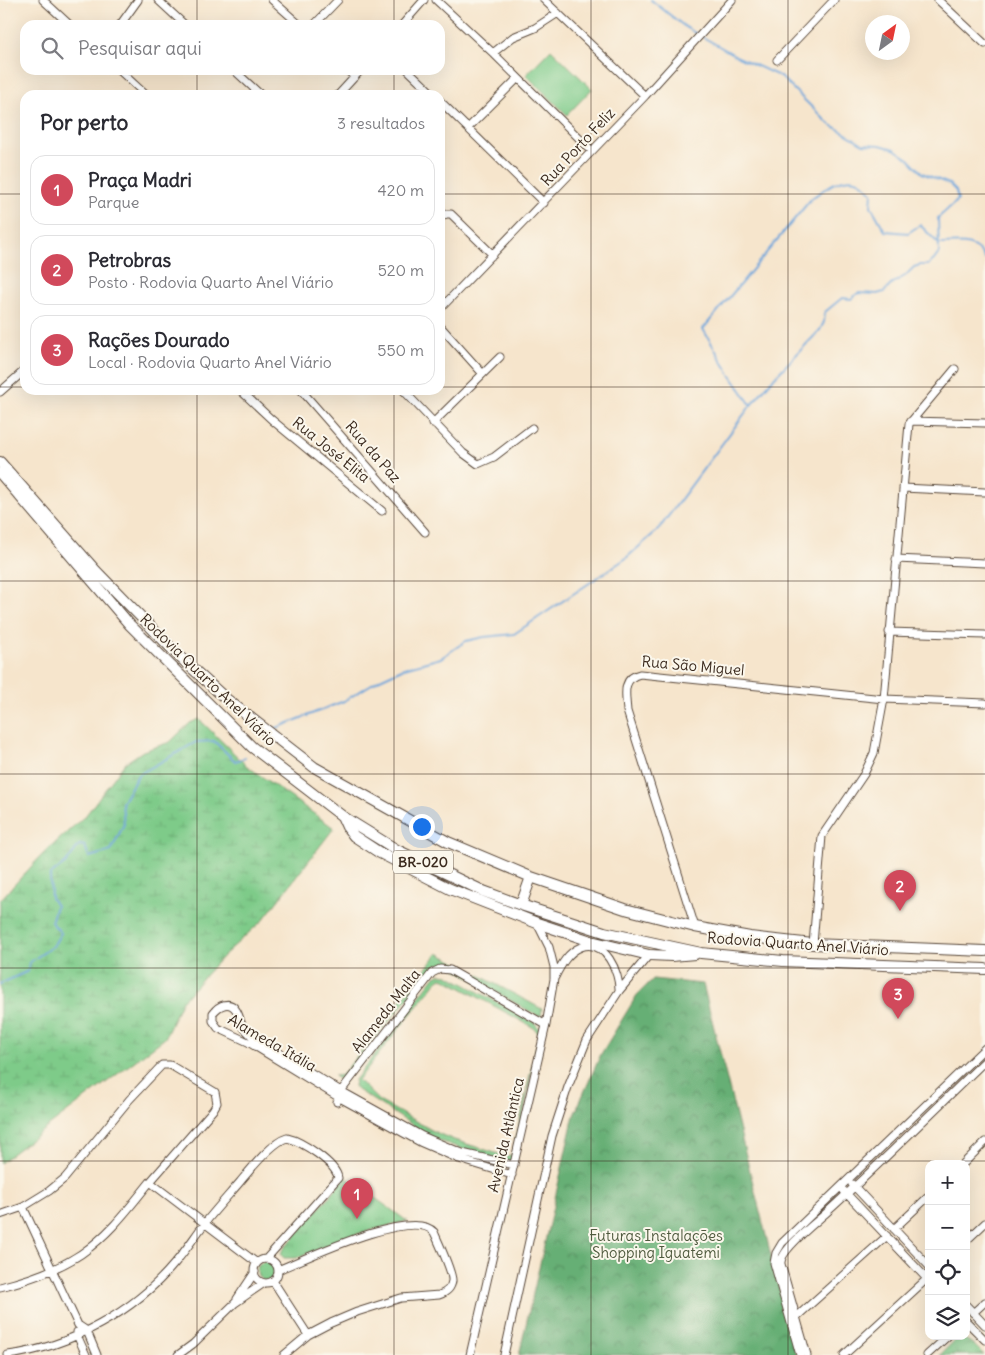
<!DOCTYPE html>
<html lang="pt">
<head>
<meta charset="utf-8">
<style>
  body { margin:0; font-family:Delius,sans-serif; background:#f7f7f7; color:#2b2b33 }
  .controls { position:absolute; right:15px; bottom:15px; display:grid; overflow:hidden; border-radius:10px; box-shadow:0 5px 20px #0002 }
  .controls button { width:45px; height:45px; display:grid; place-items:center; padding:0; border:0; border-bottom:1px solid #e1e1e2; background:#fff; color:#2b2b33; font:25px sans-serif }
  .compass { position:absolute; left:865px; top:15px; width:45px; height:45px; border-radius:50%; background:#fff; box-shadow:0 5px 20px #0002; rotate:33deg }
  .you { position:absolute; left:421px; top:826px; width:18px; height:18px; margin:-12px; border:4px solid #fff; border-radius:50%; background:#1a73e8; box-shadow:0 0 0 8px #1a73e833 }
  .badge { display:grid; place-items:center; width:32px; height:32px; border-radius:50%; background:#d1495b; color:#fff; font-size:16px; font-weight:700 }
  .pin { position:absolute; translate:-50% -41px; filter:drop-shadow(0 1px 2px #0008) }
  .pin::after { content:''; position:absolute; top:26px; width:18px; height:15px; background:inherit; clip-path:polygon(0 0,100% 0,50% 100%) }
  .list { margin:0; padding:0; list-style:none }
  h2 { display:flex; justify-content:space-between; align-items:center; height:65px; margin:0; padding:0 20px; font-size:21px }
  h2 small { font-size:16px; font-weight:400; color:#7c7c81 }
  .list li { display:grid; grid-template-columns:32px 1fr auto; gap:15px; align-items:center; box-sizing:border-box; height:70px; margin:0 10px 10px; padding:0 10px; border:1px solid #e1e1e2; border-radius:15px }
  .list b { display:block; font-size:19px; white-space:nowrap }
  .list p { margin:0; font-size:16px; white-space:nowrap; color:#7c7c81 }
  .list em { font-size:16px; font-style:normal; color:#7c7c81 }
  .icon { flex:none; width:28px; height:28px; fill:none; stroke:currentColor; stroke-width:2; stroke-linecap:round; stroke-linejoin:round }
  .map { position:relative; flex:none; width:985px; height:1355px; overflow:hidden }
  .search { position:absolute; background:#fff; box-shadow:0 5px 20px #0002; left:20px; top:20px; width:425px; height:55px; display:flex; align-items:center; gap:12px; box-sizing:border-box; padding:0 18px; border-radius:15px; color:#7c7c81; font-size:19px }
  .panel { position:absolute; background:#fff; box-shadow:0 5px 20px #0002; left:20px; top:90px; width:425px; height:305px; border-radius:15px }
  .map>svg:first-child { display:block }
</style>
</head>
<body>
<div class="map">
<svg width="985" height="1355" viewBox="0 0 985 1355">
  <defs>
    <pattern id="forest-crowns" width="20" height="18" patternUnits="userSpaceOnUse" patternTransform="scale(1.25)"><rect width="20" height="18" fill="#66af75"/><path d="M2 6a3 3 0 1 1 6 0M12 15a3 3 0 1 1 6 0" fill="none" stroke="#558f5f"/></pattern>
    <pattern id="wetland-marsh" width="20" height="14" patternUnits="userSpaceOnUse" patternTransform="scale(1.25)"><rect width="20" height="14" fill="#7ecb89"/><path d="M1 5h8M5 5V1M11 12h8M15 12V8" fill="none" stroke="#6eae76"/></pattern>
    <pattern id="park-tufts" width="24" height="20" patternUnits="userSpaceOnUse" patternTransform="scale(1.25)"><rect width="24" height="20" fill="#7ecb89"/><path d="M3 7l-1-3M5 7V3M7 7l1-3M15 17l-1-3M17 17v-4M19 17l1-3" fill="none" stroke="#6eae76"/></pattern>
  </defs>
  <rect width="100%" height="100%" fill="#fbf7ec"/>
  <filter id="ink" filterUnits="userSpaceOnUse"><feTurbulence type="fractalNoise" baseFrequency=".02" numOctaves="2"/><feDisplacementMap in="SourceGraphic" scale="10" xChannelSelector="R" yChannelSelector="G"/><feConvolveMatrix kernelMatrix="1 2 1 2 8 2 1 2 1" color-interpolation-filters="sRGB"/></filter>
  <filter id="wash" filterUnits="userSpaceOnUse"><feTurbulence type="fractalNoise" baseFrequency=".0096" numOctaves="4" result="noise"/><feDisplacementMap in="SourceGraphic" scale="20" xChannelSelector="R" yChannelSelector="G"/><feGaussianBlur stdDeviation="1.12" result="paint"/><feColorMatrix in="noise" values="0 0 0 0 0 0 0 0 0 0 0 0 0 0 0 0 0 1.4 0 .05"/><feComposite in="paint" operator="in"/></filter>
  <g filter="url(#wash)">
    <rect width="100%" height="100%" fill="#f6e5cc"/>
    <path fill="#7ecb89" stroke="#5c7a54" d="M551 49 592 89 567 115 526 75Z
      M257 1271a10 10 0 1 1 20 0a10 10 0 1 1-20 0Z"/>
    <path fill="url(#forest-crowns)" stroke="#506c4a" d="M653 979 703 984 796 1355H519L574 1115 601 1054 637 995Z"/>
    <path fill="url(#wetland-marsh)" stroke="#5c7a54" d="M199 719 247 766 334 828 263 920 223 956 181 1002 165 1038 0 1163V900L43 854 86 815 125 763 143 751 170 742 190 723Z
      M957 1338C970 1339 975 1346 984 1355H940Z"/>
    <path fill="url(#park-tufts)" stroke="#5c7a54" fill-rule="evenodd" d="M438 953 542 1009 541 1016H538L452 967 442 964 435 965 344 1076 338 1079 334 1076 342 1075Z
      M439 974 448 975 535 1023 540 1030 514 1162 476 1154 435 1139 357 1090 354 1086 355 1080 435 976ZM441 978 445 979 534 1028 539 1034 513 1152 511 1155 508 1157 454 1140 437 1133 379 1101 358 1080 438 980Z
      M346 1177 407 1221 357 1234 296 1258H284L281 1255 282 1251Z"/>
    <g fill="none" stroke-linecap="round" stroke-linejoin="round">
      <path stroke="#6ca4da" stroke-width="2" d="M651 0 684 26 697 34
        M751 405 729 373 703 329 812 198C825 189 839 176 856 180 862 181 868 189 872 193L871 206 885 231 908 233 920 225 939 244C959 244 975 239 985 259
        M274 729 344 701 380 679 404 668 441 658 466 641 484 637 514 634 625 559 658 530 751 405 772 380 820 330 824 322 825 312 842 298 851 299 858 293 877 294 884 292 893 283 905 276 914 267 920 265H928L934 260 939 253 938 218 958 200 956 191 949 184 922 173 909 159 894 149 880 145 863 144 828 123 781 77 738 57 701 36
        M0 984 28 971 30 962 53 946 61 933 51 922 56 906 51 898 50 875 66 863 79 845 85 846 89 857 111 851 124 824 122 803 138 775 196 742 214 741 235 761 245 758"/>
    </g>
  </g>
  <g filter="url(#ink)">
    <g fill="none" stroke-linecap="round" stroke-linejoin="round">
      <defs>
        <path id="minor" d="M43 0 70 25
          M158 0 185 25
          M272 0 300 25
          M436 0 493 53 592 151
          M544 0 645 96
          M938 0 985 44
          M120 25 138 0
          M314 25 338 0
          M402 25 424 0
          M493 53 513 37 535 28 558 13
          M777 60 834 0
          M119 70 146 95
          M234 70 261 95
          M347 70 355 77
          M408 70 434 95
          M338 95 361 70
          M440 101 544 203
          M468 128 518 78
          M440 218 446 214H451L493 255
          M440 309 645 96 732 0
          M440 326 483 374
          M240 390 272 420 382 511
          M301 390 425 532
          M403 390 463 453 478 464 494 457 532 428
          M0 392 25 370
          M911 421 985 423
          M433 423 500 357
          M903 488 985 492
          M896 559 985 563
          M889 632 985 635
          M695 927 627 711C626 696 621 678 640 674L884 699 985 703
          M813 944 822 836 864 774 874 753 884 699 909 424 955 369
          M555 977C561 965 568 952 581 947 605 938 620 973 619 991
          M337 1102 341 1091 432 973 440 969 450 970 546 1025
          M963 1164 985 1142
          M512 1175 459 1159 420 1142 338 1097 248 1042 218 1028 213 1021V1013C219 1005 230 1000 236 1010 239 1014 240 1020 242 1025 245 1030 249 1033 253 1037L341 1091 422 1136 462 1153 514 1165
          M150 1182 257 1263
          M852 1184 929 1266
          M844 1191 929 1281
          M23 1207 78 1325 87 1331 97 1355
          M0 1215 23 1207 49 1191 65 1178 129 1100 162 1065H170L215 1092 217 1103 213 1110C192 1134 171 1158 150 1182 129 1208 110 1234 81 1254 57 1270 28 1280 0 1287
          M894 1229 929 1196
          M966 1241 985 1223
          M254 1271a12 12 0 1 1 24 0a12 12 0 1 1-24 0Z
          M278 1270C305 1259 413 1207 434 1232 438 1241 453 1273 452 1281 451 1289 445 1293 439 1295L401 1298 357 1312 331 1323 308 1335 284 1355
          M273 1281 308 1335
          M237 1299 255 1272
          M966 1305 985 1325
          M973 1313 985 1302
          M793 1320 887 1236
          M966 1321 985 1340
          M77 1332V1335L86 1355
          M8 1355C71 1347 135 1311 175 1263 186 1250 195 1236 205 1223 216 1209 228 1196 240 1182 250 1170 272 1142 287 1138 301 1141 336 1163 338 1178L266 1259
          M178 1355 193 1344 235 1303 264 1283
          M470 1355 546 1025 554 979V967L549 947 537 923
          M504 1355 552 1136 568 1087 587 1040 619 991 649 955
          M800 1355 774 1263 776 1253 782 1243 985 1048
          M807 1355 781 1264C779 1251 815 1223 825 1214 880 1164 932 1112 985 1061
          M844 1355 929 1277
          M927 1355 948 1336"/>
        <path id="highway" d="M0 462 96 571 181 658 225 698 314 767 448 842 531 877 625 909 695 927 750 937 813 944 985 951
          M0 473 130 625 252 747 342 816 397 850 483 891 521 905 604 932 701 953 783 961 985 969
          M342 816 347 827 354 836 380 853 450 889 537 923 591 941 649 955 672 956 695 954
          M521 905 531 877"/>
      </defs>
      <use href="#minor" stroke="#574638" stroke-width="9"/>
      <use href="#highway" stroke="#574638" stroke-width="12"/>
      <use href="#minor" stroke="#fff" stroke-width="7"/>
      <use href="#highway" stroke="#fff" stroke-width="10"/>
    </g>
  </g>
  <path fill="none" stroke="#3b2a1e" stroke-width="1" stroke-opacity="0.55" d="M197 0V25M394 0V25M591 0V1355M788 0V1355M197 70V95M394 70V95M0 194H25M440 194H985M0 387H25M440 387H985M197 390V1355M394 390V1355M0 581H985M0 774H985M0 968H985M0 1161H985"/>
  <g text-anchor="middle" stroke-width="4" stroke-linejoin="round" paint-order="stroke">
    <rect fill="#fbf7ec" stroke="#75685c" stroke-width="1" x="393" y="850.5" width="60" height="23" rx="4"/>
    <g font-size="14" font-weight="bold" fill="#3b2a1e">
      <text x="423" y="867">BR-020</text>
    </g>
    <g font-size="15" fill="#3b2a1e" stroke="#fbf7ec">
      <text transform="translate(578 147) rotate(-47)" y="5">Rua Porto Feliz</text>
      <text transform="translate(331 450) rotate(39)" y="5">Rua José Elita</text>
      <text transform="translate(373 452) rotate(49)" y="5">Rua da Paz</text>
      <text transform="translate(693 666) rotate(5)" y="5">Rua São Miguel</text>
      <text transform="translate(208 680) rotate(44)" y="5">Rodovia Quarto Anel Viário</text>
      <text transform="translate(798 944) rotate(4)" y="5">Rodovia Quarto Anel Viário</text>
      <text transform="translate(386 1011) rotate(-52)" y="5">Alameda Malta</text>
      <text transform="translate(272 1043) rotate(30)" y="5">Alameda Itália</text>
      <text transform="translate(506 1135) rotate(-77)" y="5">Avenida Atlântica</text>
    </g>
    <g font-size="15" fill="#4f5a3e" stroke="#fbf7ec">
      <text x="656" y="1241">Futuras Instalações<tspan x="656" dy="17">Shopping Iguatemi</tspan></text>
    </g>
  </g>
</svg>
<div class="controls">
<button>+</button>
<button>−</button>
<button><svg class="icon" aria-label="locate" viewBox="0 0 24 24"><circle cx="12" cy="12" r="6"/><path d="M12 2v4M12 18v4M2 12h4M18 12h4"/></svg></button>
<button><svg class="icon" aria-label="layers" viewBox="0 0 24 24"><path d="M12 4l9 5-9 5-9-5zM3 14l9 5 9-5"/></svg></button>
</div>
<svg class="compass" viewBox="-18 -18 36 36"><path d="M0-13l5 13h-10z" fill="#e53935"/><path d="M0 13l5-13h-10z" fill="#7c7c81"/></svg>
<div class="you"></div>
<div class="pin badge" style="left:357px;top:1219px">1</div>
<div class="pin badge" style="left:900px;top:911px">2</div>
<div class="pin badge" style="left:898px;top:1019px">3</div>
<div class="search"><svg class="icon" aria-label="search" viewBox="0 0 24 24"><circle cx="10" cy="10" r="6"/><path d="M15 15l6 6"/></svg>Pesquisar aqui</div>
<section class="panel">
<h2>Por perto<small>3 resultados</small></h2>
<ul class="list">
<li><span class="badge">1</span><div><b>Praça Madri</b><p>Parque</p></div><em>420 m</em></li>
<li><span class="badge">2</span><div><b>Petrobras</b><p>Posto · Rodovia Quarto Anel Viário</p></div><em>520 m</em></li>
<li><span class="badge">3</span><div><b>Rações Dourado</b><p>Local · Rodovia Quarto Anel Viário</p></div><em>550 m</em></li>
</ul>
</section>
</div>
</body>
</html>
